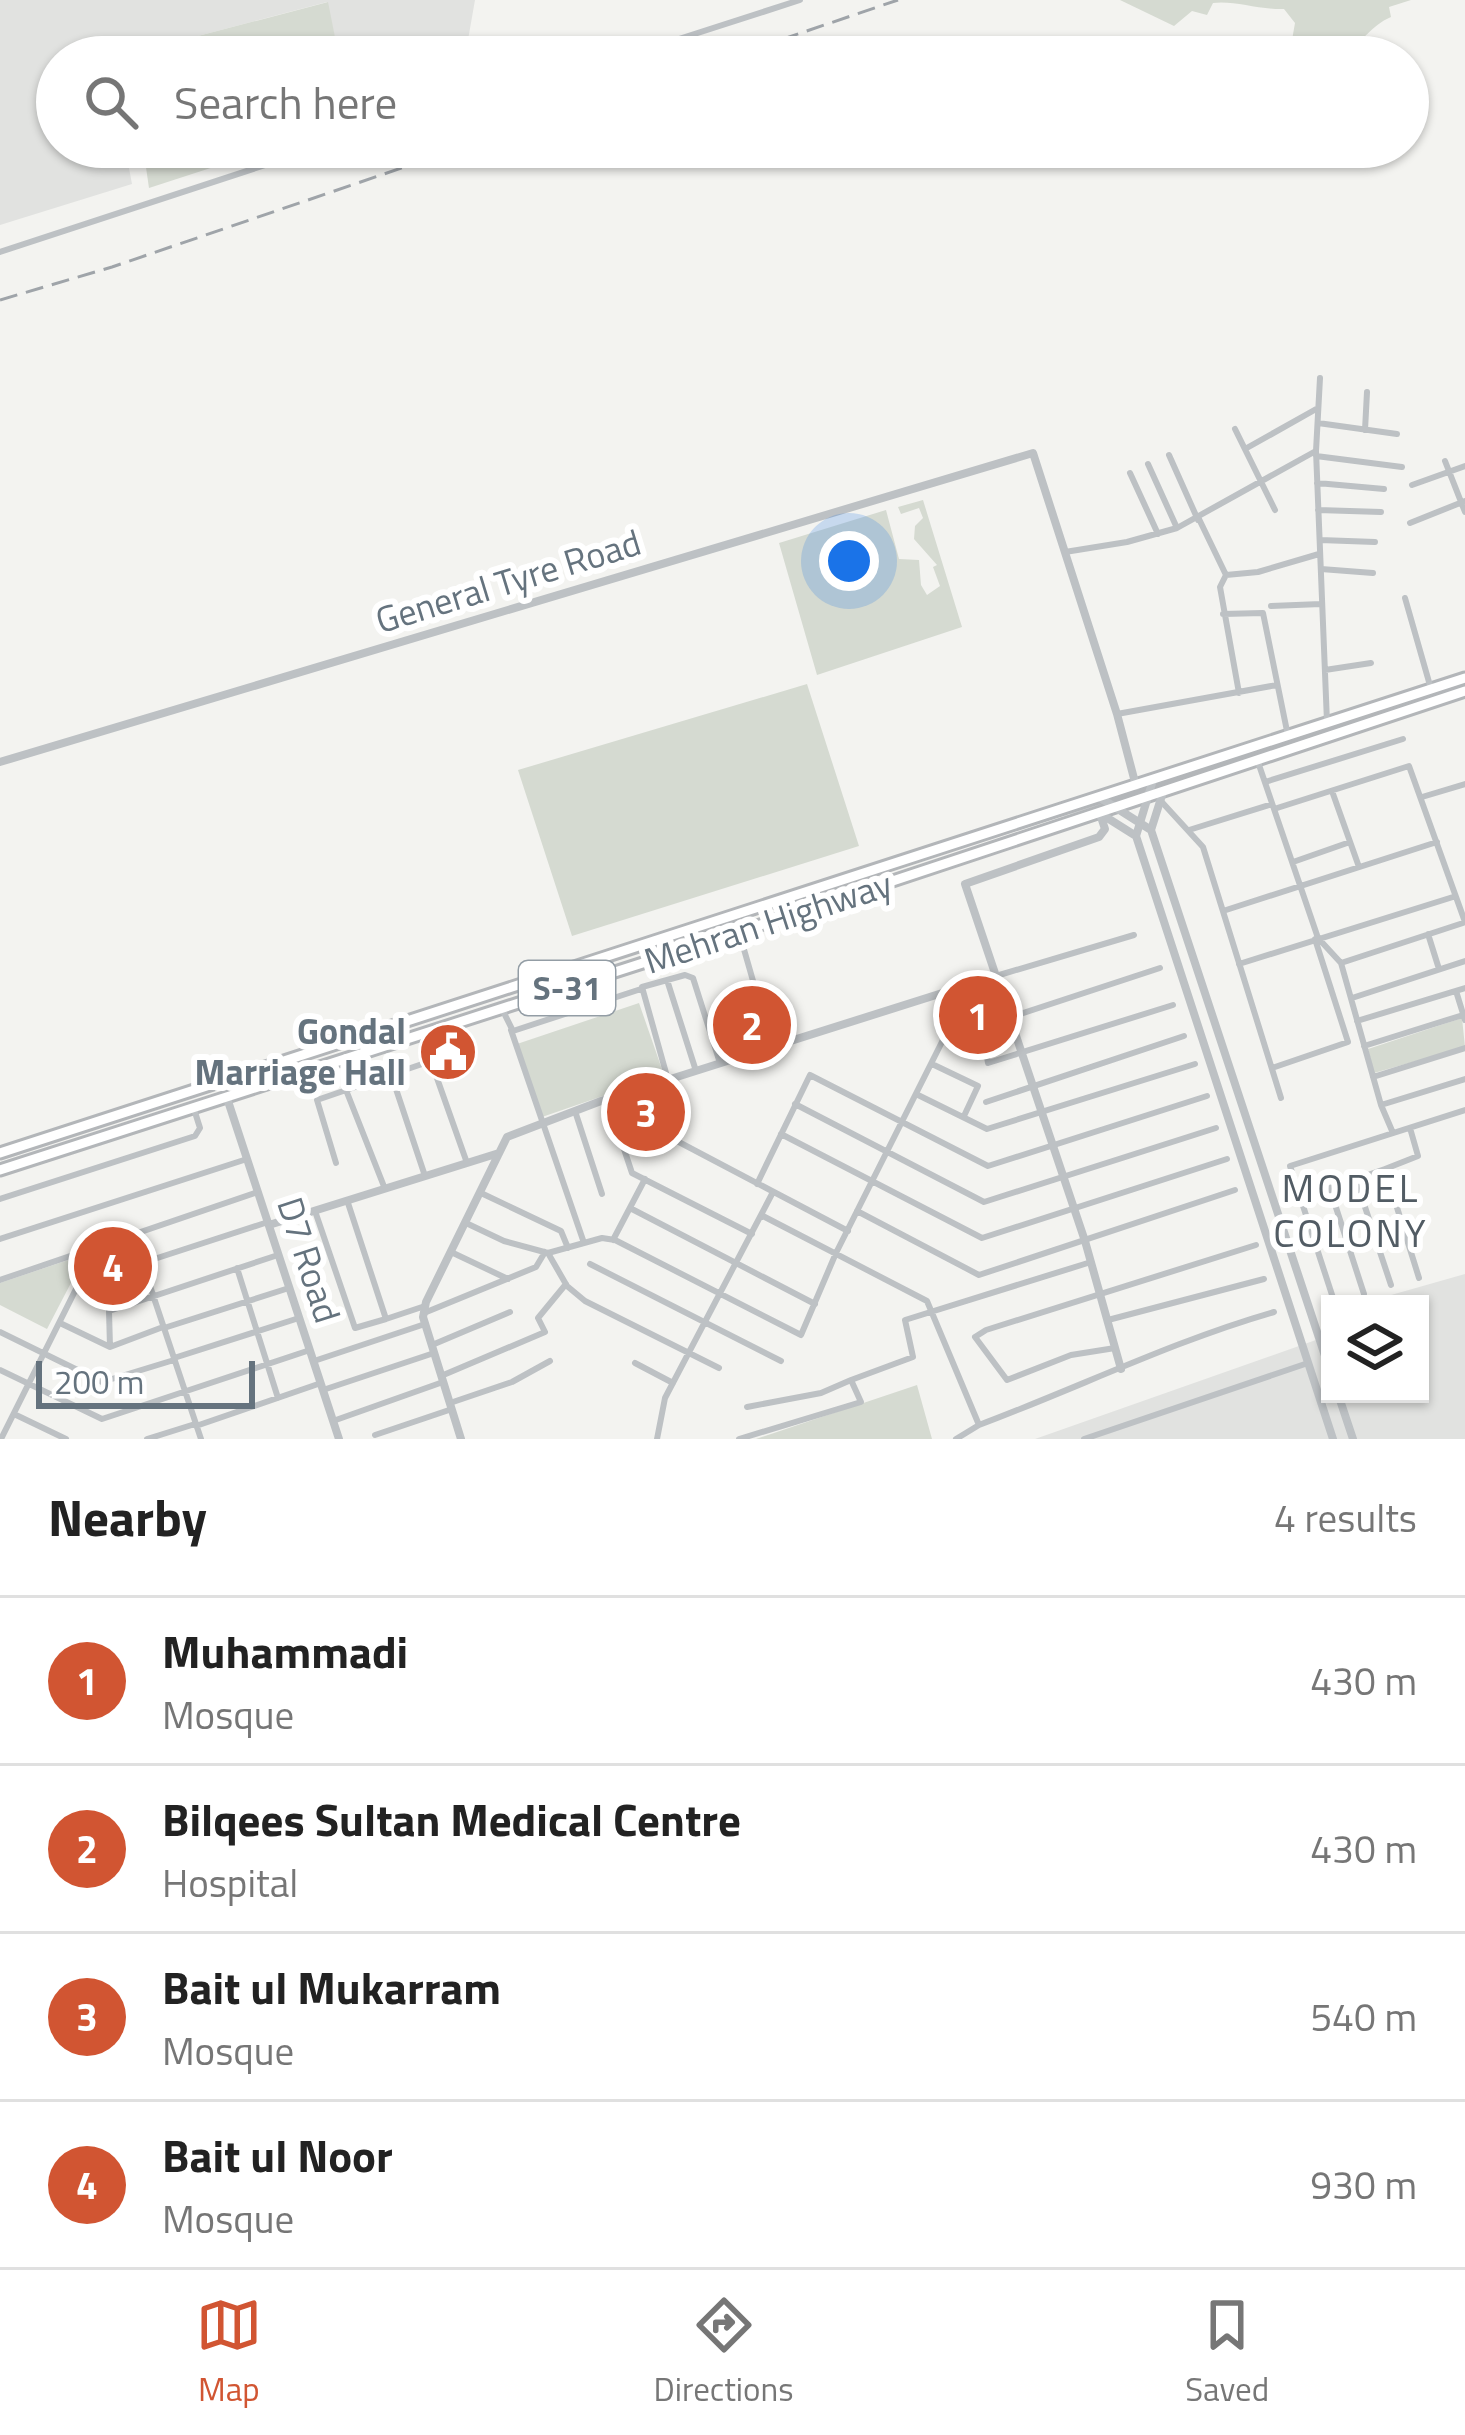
<!DOCTYPE html>
<html lang="en">
<head>
<meta charset="utf-8">
<style>
  body { margin:0; font-family:"Titillium Web",sans-serif; background:#f6f6f6; color:#222 }
  .controls { position:absolute; right:36px; bottom:36px; display:grid; overflow:hidden; border-radius:0px; box-shadow:0 3px 9px #0004 }
  .controls button { width:108px; height:108px; display:grid; place-items:center; padding:0; border:0; border-bottom:3px solid #e0e0e0; background:#fff; color:#222; font:60px sans-serif }
  .scale { position:absolute; left:36px; bottom:30px; width:219px; box-sizing:border-box; padding-left:12px; border:6px solid #65737e; border-top:0; font-size:33px; line-height:42px; white-space:nowrap; color:#65737e; -webkit-text-stroke:9px #fff; paint-order:stroke }
  .you { position:absolute; left:849px; top:561px; width:42px; height:42px; margin:-30px; border:9px solid #fff; border-radius:50%; background:#1a73e8; box-shadow:0 0 0 18px #1a73e833 }
  .badge { display:grid; place-items:center; width:78px; height:78px; border-radius:50%; background:#d15532; color:#fff; font-size:39px; font-weight:700 }
  .pin { position:absolute; translate:-50% -50%; border:6px solid #fff; box-shadow:0 3px 12px #0006 }
  .list { margin:0; padding:0; list-style:none }
  h2 { display:flex; justify-content:space-between; align-items:center; height:156px; margin:0; padding:0 48px; font-size:51px }
  h2 small { font-size:39px; font-weight:400; color:#767676 }
  .list li { display:grid; grid-template-columns:78px 1fr auto; gap:36px; align-items:center; box-sizing:border-box; height:168px; padding:0 48px; border-top:3px solid #e0e0e0 }
  .list b { display:block; font-size:45px; white-space:nowrap }
  .list p { margin:0; font-size:39px; white-space:nowrap; color:#767676 }
  .list em { font-size:39px; font-style:normal; color:#767676 }
  .icon { flex:none; width:66px; height:66px; fill:none; stroke:currentColor; stroke-width:2; stroke-linecap:round; stroke-linejoin:round }
  .map { position:relative; flex:none; width:1465px; height:1439px; overflow:hidden }
  .search { position:absolute; background:#fff; box-shadow:0 3px 9px #0004; left:36px; right:36px; top:36px; height:132px; display:flex; align-items:center; gap:30px; box-sizing:border-box; padding:0 42px; border-radius:66px; color:#767676; font-size:45px }
  .sheet { height:828px; background:#fff }
  nav { display:flex; justify-content:space-around; align-items:center; box-sizing:border-box; height:168px; border-top:3px solid #e0e0e0; background:#fff; font-size:33px; color:#767676 }
  nav a { display:grid; justify-items:center; gap:6px }
  nav .on { color:#d15532 }
  .map>svg:first-child { display:block }
</style>
</head>
<body>
<div class="map">
<svg width="1465" height="1439" viewBox="0 0 1465 1439">
  <rect width="100%" height="100%" fill="#f3f3f0"/>
  <path fill="#e1e2e0" d="M0 0H475L465 57H339L327 2 118 57H57V147H125L132 184 0 225Z
    M1465 1274V1439H1035L1330 1335V1394H1420V1304L1370 1301Z"/>
  <path fill="#d5dad1" d="M1120 0H1411L1389 7 1391 17C1371 25 1360 45 1342 57L1292 40 1295 23 1284 9C1260 10 1233 0 1213 3L1207 15 1192 11 1174 26Z
    M328 2 339 57H118Z
    M143 147H275L149 188Z
    M923 500 962 627 817 675 779 543 886 510 899 559 919 560 921 585 927 595 940 586 933 567 937 565 914 539 915 526 923 518 919 508 901 514 898 507Z
    M807 684 859 846 572 936 518 770Z
    M639 1003 664 1075 542 1117 517 1044Z
    M1462 1018 1465 1047 1374 1073 1368 1049Z
    M86 1254 47 1329 0 1305V1283Z
    M917 1385 932 1439H756Z"/>
  <g fill="none" stroke-linecap="round" stroke-linejoin="round">
    <defs>
      <path id="primary" d="M0 1153 1465 678
        M0 1170 739 932 1465 691"/>
    </defs>
    <use href="#primary" stroke="#b3b6b9" stroke-width="15"/>
    <path stroke="#bdc1c4" stroke-width="6" d="M623 57 800 0
      M0 252 320 147
      M1320 378 1316 451 1327 722
      M1318 423 1397 434
      M1235 429 1275 510
      M1365 430 1367 392
      M1245 449 1318 408
      M1169 455 1198 520
      M1316 456 1402 467
      M1445 461 1465 512
      M1148 464 1177 528
      M1130 473 1158 534
      M1317 483 1384 489
      M1412 485 1465 466
      M1318 510 1381 512
      M1199 519 1226 575 1258 572 1319 554
      M1410 523 1465 501
      M1320 540 1375 542
      M1065 552 1127 542 1177 528 1314 452
      M1321 569 1373 573
      M1226 575 1220 587 1239 693
      M1405 598 1431 689
      M1271 606 1321 604
      M1223 614 1263 613 1288 736
      M1325 670 1371 663
      M1117 714 1277 685
      M1258 762 1318 938 1341 963 1381 1105 1393 1133
      M1265 782 1403 739
      M1332 791 1359 867
      M1422 797 1465 784
      M1160 800 1203 847 1281 1098
      M1274 809 1409 766 1465 922
      M1189 830 1272 804
      M1293 862 1350 842
      M1223 911 1437 842
      M739 932 772 1047
      M1428 934 1439 969
      M1341 963 1463 923
      M1239 964 1453 897
      M996 976 1134 935
      M667 980 696 1071
      M1456 991 1465 1020
      M1352 998 1465 961
      M502 1009 513 1031 641 989
      M1011 1017 1160 968
      M1357 1021 1465 988
      M511 1030 584 1243
      M945 1036 987 1057 988 1063 1173 1005
      M1364 1046 1463 1015
      M932 1064 978 1086 964 1116
      M1272 1068 1348 1042 1315 939
      M391 1074 425 1176
      M1373 1077 1465 1048
      M668 1080 642 987 685 975 693 978 720 1063
      M346 1090 385 1189
      M916 1094 987 1129 1195 1064
      M601 1101 848 1231
      M986 1102 1184 1036
      M795 1104 984 1202 1216 1128
      M1381 1105 1465 1079
      M575 1111 602 1194
      M634 1119 624 1149 632 1173 752 1234
      M781 1134 982 1238 1227 1159
      M336 1163 317 1100 428 1062 432 1064 467 1163
      M1385 1169 1418 1156 1410 1128
      M1356 1180 1391 1285
      M757 1184 810 1075 988 1166 1207 1096
      M1330 1189 1364 1294
      M481 1193 561 1231 568 1248
      M1301 1198 1385 1169 1419 1278
      M0 1199 195 1136 200 1128 194 1109
      M347 1200 386 1319 425 1306
      M630 1208 815 1304
      M315 1211 355 1328 386 1319
      M857 1211 979 1275 1235 1190
      M761 1215 927 1301 979 1425C1078 1388 1173 1341 1274 1312
      M466 1223 504 1241 548 1253 567 1286 585 1301 719 1368
      M133 1235 201 1439
      M0 1239 247 1159
      M613 1240 645 1179
      M451 1252 508 1279
      M548 1253 602 1238 615 1240 801 1335 836 1253 971 984
      M142 1263 268 1222
      M590 1264 781 1361
      M237 1268 278 1398
      M0 1280 258 1192
      M1335 1304 1290 1166 1465 1110
      M424 1313 536 1267 545 1252
      M1108 1320 1264 1279
      M60 1323 110 1347 163 1327
      M164 1328 289 1288
      M0 1332 102 1382 174 1360
      M432 1345 510 1312
      M110 1347 109 1311 278 1255
      M1115 1348 1071 1355 1007 1380 975 1337 986 1330 1256 1245
      M174 1358 299 1318
      M314 1361 425 1324
      M635 1363 673 1383
      M0 1370 102 1419 310 1350
      M441 1376 545 1332 538 1318 566 1284
      M323 1390 434 1353
      M450 1403 512 1382 550 1361
      M747 1407 821 1393 851 1380
      M14 1414 66 1439
      M333 1421 443 1382
      M196 1426 321 1383
      M375 1435 452 1409
      M1 1439 96 1249
      M147 1439 195 1424
      M657 1439 665 1398 773 1192
      M739 1439 861 1402 851 1380 913 1357 905 1320 1091 1262
      M956 1439 979 1425
      M1084 1439 1308 1363"/>
    <path stroke="#bdc1c4" stroke-width="8" d="M0 762 1033 453 1117 714 1136 786
      M1153 780 1136 836 1333 1439
      M1099 797 1151 830 1330 1371
      M1100 814 1105 829 1099 837 965 884 1085 1241 1121 1369
      M1101 814 1136 836
      M1151 830 1163 792
      M227 1098 339 1439
      M269 1225 499 1153
      M1338 1394 1353 1439
      M461 1439 423 1317 426 1302 507 1137 601 1101 996 976"/>
    <use href="#primary" stroke="#fff" stroke-width="9"/>
    <path stroke="#9fa4a9" stroke-width="3" stroke-dasharray="18 9" stroke-linecap="butt" d="M730 57 898 0
      M0 300 112 267 463 147"/>
  </g>
  <defs>
    <symbol id="civic-disc" viewBox="-11 -11 22 22"><circle r="9.5" fill="#d15532" stroke="#fff"/><path d="M-.6-6.5H3V-4.5H.6V-3L4-1V1h2V6H-6V1h2V-1L-.6-3ZM-1.2 2.5V6h2.4V2.5Z" fill="#fff"/></symbol>
  </defs>
  <g fill-rule="evenodd">
    <use href="#civic-disc" x="415" y="1019" width="66" height="66"/>
  </g>
  <g text-anchor="middle" stroke-width="12" stroke-linejoin="round" paint-order="stroke">
    <rect fill="#fff" stroke="#939da5" stroke-width="3" x="519" y="961" width="96" height="54" rx="9"/>
    <g font-size="33" font-weight="bold" fill="#65737e">
      <text x="567" y="1000">S-31</text>
    </g>
    <g font-size="36" fill="#65737e" stroke="#fff">
      <text transform="translate(508 581) rotate(-17)" y="13">General Tyre Road</text>
      <text transform="translate(768 922) rotate(-18)" y="13">Mehran Highway</text>
      <text transform="translate(309 1260) rotate(72)" y="13">D7 Road</text>
    </g>
    <g font-size="36" font-weight="bold" fill="#65737e" stroke="#fff" text-anchor="end">
      <text x="406" y="1044">Gondal<tspan x="406" dy="41">Marriage Hall</tspan></text>
    </g>
    <g font-size="39" letter-spacing="3" fill="#525c64" stroke="#fff">
      <text x="1351" y="1202">MODEL<tspan x="1351" dy="45">COLONY</tspan></text>
    </g>
  </g>
</svg>
<div class="controls">
<button><svg class="icon" aria-label="layers" viewBox="0 0 24 24"><path d="M12 4l9 5-9 5-9-5zM3 14l9 5 9-5"/></svg></button>
</div>
<div class="scale">200 m</div>
<div class="you"></div>
<div class="pin badge" style="left:978px;top:1015px">1</div>
<div class="pin badge" style="left:752px;top:1025px">2</div>
<div class="pin badge" style="left:646px;top:1112px">3</div>
<div class="pin badge" style="left:113px;top:1266px">4</div>
<div class="search"><svg class="icon" aria-label="search" viewBox="0 0 24 24"><circle cx="10" cy="10" r="6"/><path d="M15 15l6 6"/></svg>Search here</div>
</div>
<section class="sheet">
<h2>Nearby<small>4 results</small></h2>
<ul class="list">
<li><span class="badge">1</span><div><b>Muhammadi</b><p>Mosque</p></div><em>430 m</em></li>
<li><span class="badge">2</span><div><b>Bilqees Sultan Medical Centre</b><p>Hospital</p></div><em>430 m</em></li>
<li><span class="badge">3</span><div><b>Bait ul Mukarram</b><p>Mosque</p></div><em>540 m</em></li>
<li><span class="badge">4</span><div><b>Bait ul Noor</b><p>Mosque</p></div><em>930 m</em></li>
</ul>
</section>
<nav>
<a class="on"><svg class="icon" aria-label="map" viewBox="0 0 24 24"><path d="M3 6l6-2 6 2 6-2v14l-6 2-6-2-6 2zM9 4v14M15 6v14"/></svg>Map</a>
<a><svg class="icon" aria-label="directions" viewBox="0 0 24 24"><path d="M12 3l9 9-9 9-9-9zM9 14v-3h6M13 9l2 2-2 2"/></svg>Directions</a>
<a><svg class="icon" aria-label="saved" viewBox="0 0 24 24"><path d="M7 4h10v16l-5-4-5 4z"/></svg>Saved</a>
</nav>
</body>
</html>
